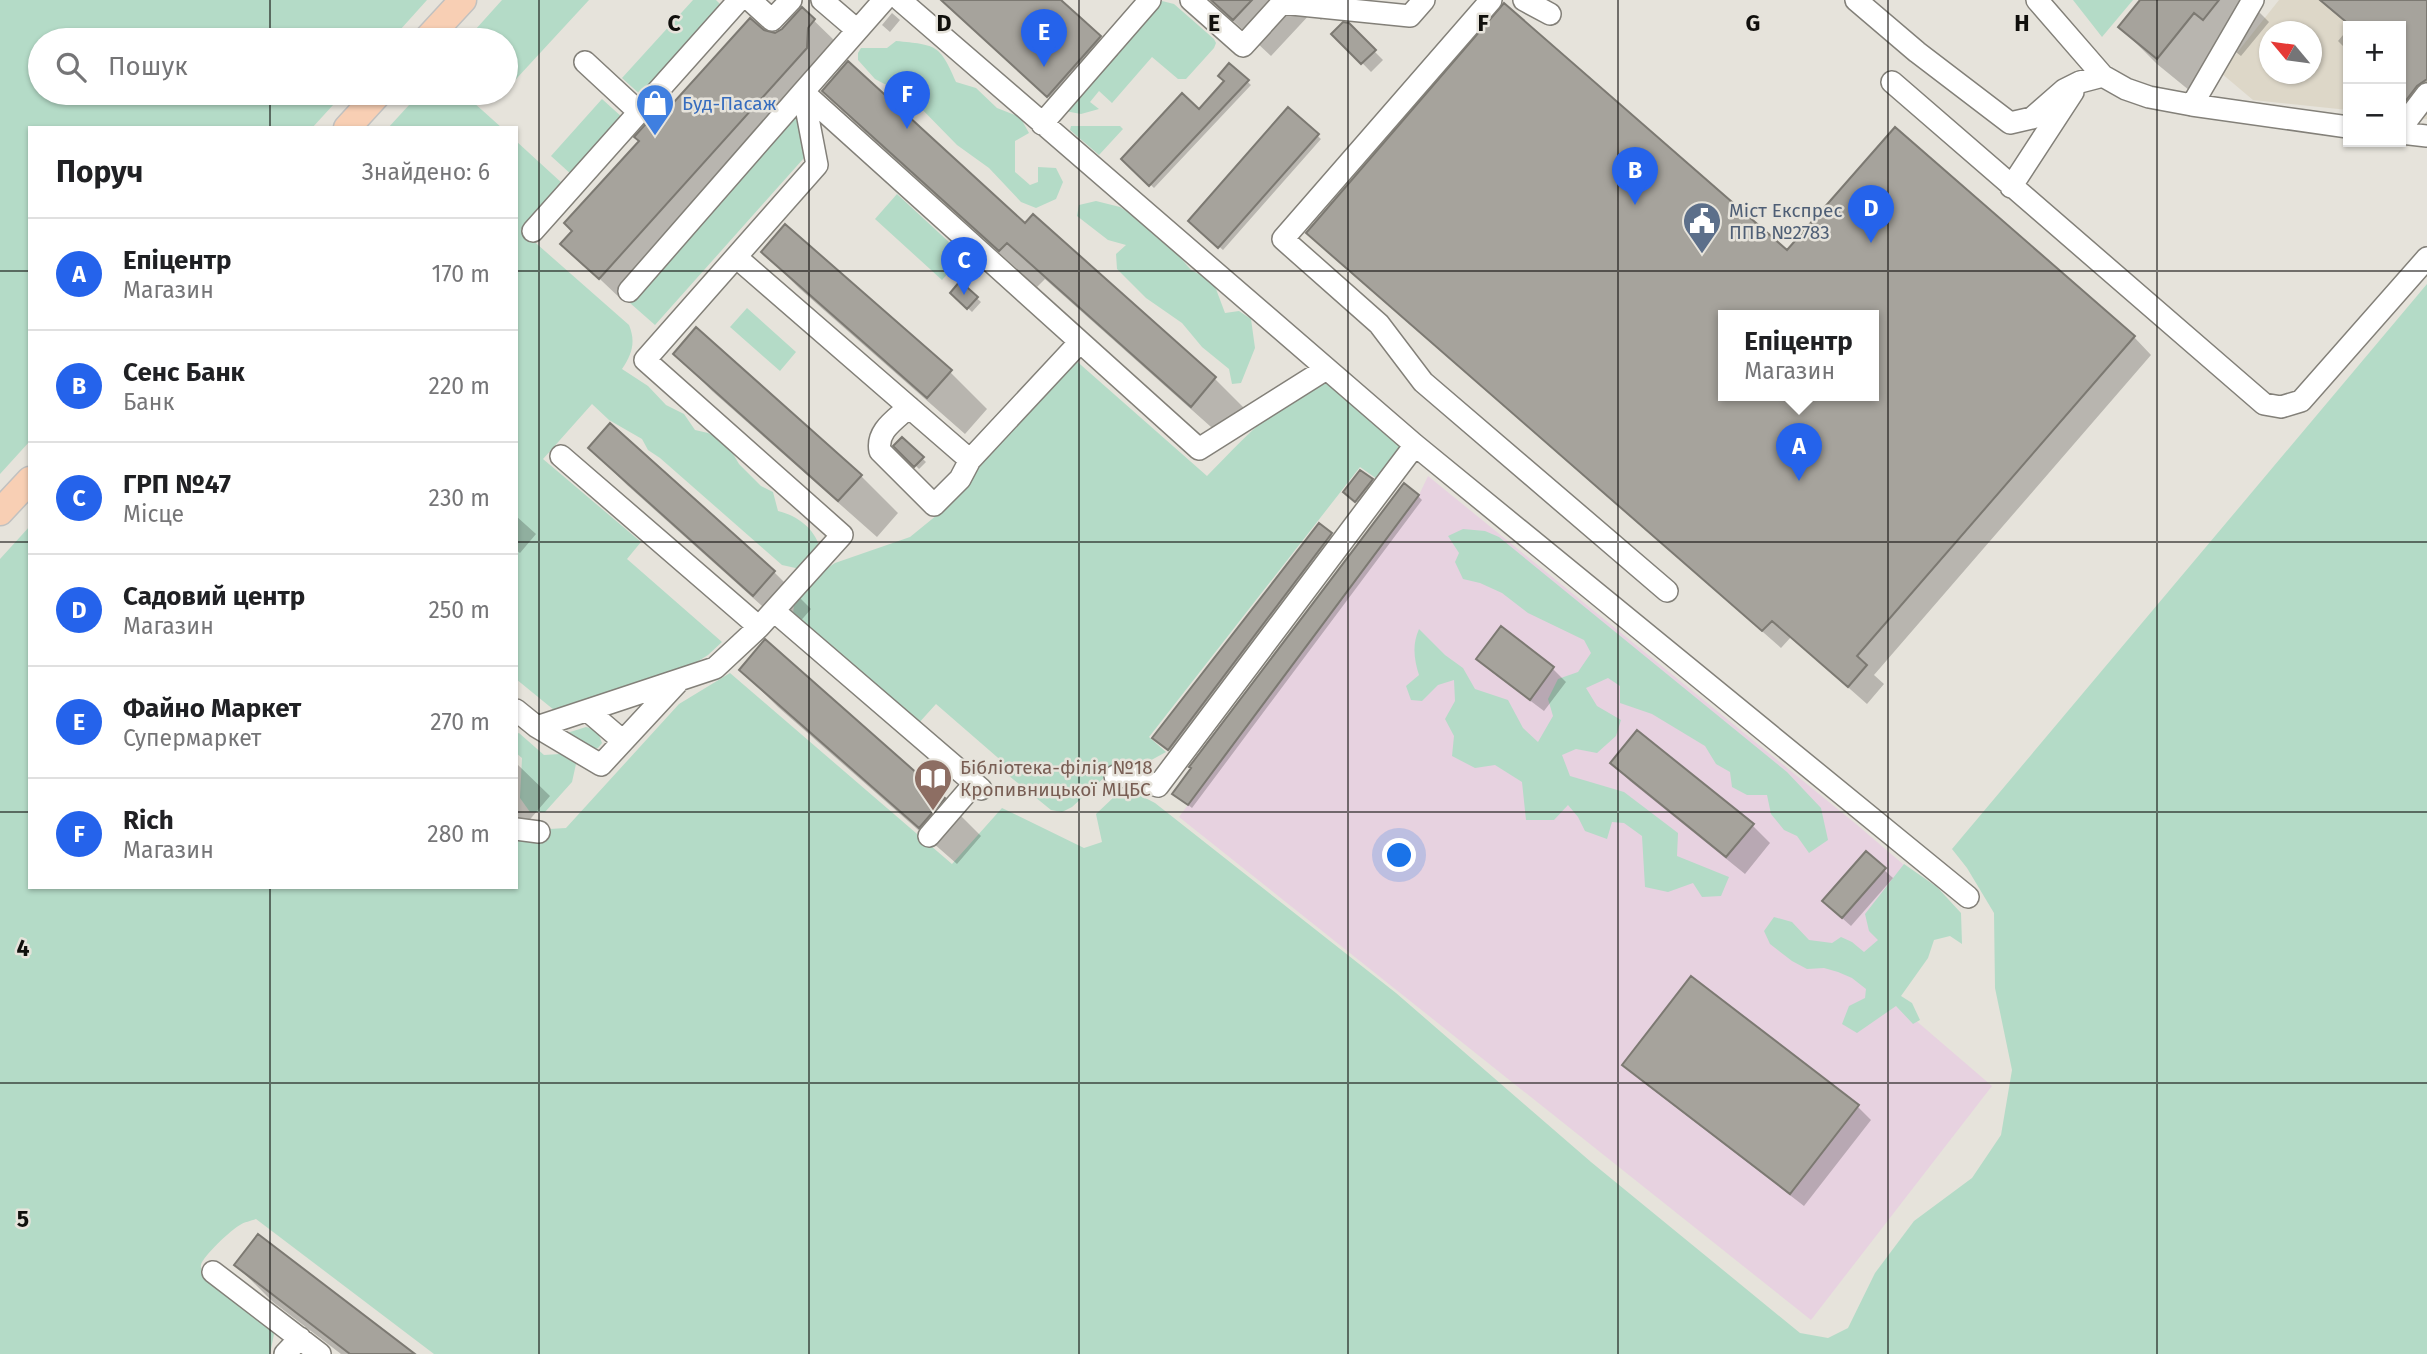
<!DOCTYPE html>
<html lang="uk">
<head>
<meta charset="utf-8">
<style>
  body { margin:0; font-family:"Fira Sans",sans-serif; background:#f2f2f2; color:#202124 }
  .controls { position:absolute; right:21px; top:21px; display:grid; overflow:hidden; border-radius:0px; box-shadow:0 2px 5px #0004 }
  .controls button { width:63px; height:63px; display:grid; place-items:center; padding:0; border:0; border-bottom:2px solid #e0e0e0; background:#fff; color:#202124; font:35px sans-serif }
  .compass { position:absolute; left:2259px; top:21px; width:63px; height:63px; border-radius:50%; background:#fff; box-shadow:0 2px 5px #0004; rotate:299deg }
  .you { position:absolute; left:1400px; top:856px; width:24px; height:24px; margin:-18px; border:5px solid #fff; border-radius:50%; background:#1a73e8; box-shadow:0 0 0 10px #1a73e833 }
  .badge { display:grid; place-items:center; width:46px; height:46px; border-radius:50%; background:#2563eb; color:#fff; font-size:23px; font-weight:700 }
  .pin { position:absolute; translate:-50% -58px; filter:drop-shadow(0 2px 4px #0008) }
  .pin::after { content:''; position:absolute; top:37px; width:24px; height:21px; background:inherit; clip-path:polygon(0 0,100% 0,50% 100%) }
  .popup { position:absolute; left:1718px; top:310px; width:161px; height:91px; box-sizing:border-box; display:grid; place-content:center; border-radius:0px; background:#fff; filter:drop-shadow(0 2px 5px #0005); font-size:23px; white-space:nowrap; color:#757577 }
  .popup b { font-size:26px; color:#202124 }
  .popup::after { content:''; position:absolute; left:50%; top:100%; margin-left:-14px; border:14px solid transparent; border-top-color:#fff }
  .list { margin:0; padding:0; list-style:none }
  h2 { display:flex; justify-content:space-between; align-items:center; height:91px; margin:0; padding:0 28px; font-size:30px }
  h2 small { font-size:23px; font-weight:400; color:#757577 }
  .list li { display:grid; grid-template-columns:46px 1fr auto; gap:21px; align-items:center; box-sizing:border-box; height:112px; padding:0 28px; border-top:2px solid #e0e0e0 }
  .list b { display:block; font-size:26px; white-space:nowrap }
  .list p { margin:0; font-size:23px; white-space:nowrap; color:#757577 }
  .list em { font-size:23px; font-style:normal; color:#757577 }
  .icon { flex:none; width:38px; height:38px; fill:none; stroke:currentColor; stroke-width:2; stroke-linecap:round; stroke-linejoin:round }
  .map { position:relative; flex:none; width:2427px; height:1354px; overflow:hidden }
  .search { position:absolute; background:#fff; box-shadow:0 2px 5px #0004; left:28px; top:28px; width:490px; height:77px; display:flex; align-items:center; gap:18px; box-sizing:border-box; padding:0 24px; border-radius:38px; color:#757577; font-size:26px }
  .panel { position:absolute; background:#fff; box-shadow:0 2px 5px #0004; left:28px; top:126px; width:490px; height:763px; border-radius:0px }
  .map>svg:first-child { display:block }
</style>
</head>
<body>
<div class="map">
<svg width="2427" height="1354" viewBox="0 0 2427 1354">
  <rect width="100%" height="100%" fill="#e6e3db"/>
  <path fill="#ddd7c8" fill-rule="evenodd" d="M2279 0H2427V119L2401 116V26H2348V110L2253 100 2221 73ZM2270 32H2312V74H2270Z"/>
  <path fill="#e7d2e0" d="M1428 476 1856 824 1945 900 1878 988 1992 1086 1811 1320 1179 817 1419 495Z"/>
  <path fill="#b4dbc7" d="M0 0H427L391 40H40V93H344L312 128H30V441L0 474Z
    M502 0H589L506 90V40H466Z
    M693 0H716L724 8 643 97 622 78Z
    M2073 0H2133L2102 37Z
    M1162 1 1174 4 1214 39 1216 43 1214 48 1186 79H1178L1152 57 1112 103 1099 91 1090 102 1099 109 1081 114 1065 111 1157 3Z
    M896 41C936 45 940 44 956 82L976 88 997 108 1020 117 1029 133 1015 141V172L1030 185 1038 182V167L1056 168 1063 182 1056 199 1036 208 1021 202 989 168 957 145 911 98 875 79 858 60V53L861 48H887Z
    M420 93H463L502 128H388Z
    M602 99 623 118 572 175 551 156Z
    M796 114 804 158 655 325 630 303Z
    M1071 126H1120L1123 129 1099 155 1070 130Z
    M516 141 563 184 521 230 629 325C636 342 632 354 622 369L648 386 666 405 684 414 695 430 708 433 726 442 739 464 761 486 773 492 778 511C798 516 814 528 820 548L800 569 782 565 660 458 648 450 642 439 609 420 592 404 543 459 641 542 627 559 722 642 708 655 692 665 554 710 516 679Z
    M897 194 964 256 942 280 875 219Z
    M1096 201 1120 207 1140 220 1156 237 1174 250 1191 270 1213 281 1225 313 1239 311 1251 319 1255 348 1241 383 1232 384 1229 369 1202 347 1182 323 1146 298 1117 269 1116 254 1126 245 1108 240 1077 216 1079 205Z
    M2427 284V1354H434L256 1219C251 1221 244 1222 240 1225 232 1229 202 1257 201 1265 200 1269 203 1272 205 1275L269 1326 274 1334 270 1354H0V559L30 526V887H516V831L566 828 679 704 730 673 952 864 1002 808 1084 848 1102 842 1096 814 1115 796 1134 792 1155 803 1396 993 1591 1162 1800 1333 1828 1338 1848 1328 1875 1273 1914 1221 1972 1178 2001 1135 2012 1070 1995 988 1994 913 1967 868 1952 849Z
    M747 308 796 352 780 371 730 327Z
    M1073 358 1207 476C1245 437 1275 402 1327 383L1400 447 1377 479 1360 467 1149 737 1166 752 1133 770 1106 776 1072 807 1062 812 1051 810 1008 775 1012 770 936 704 917 725 797 621 793 614 794 605 800 594 814 577 835 563 910 537 953 502 977 462Z
    M1463 529 1485 531 1499 537 1787 772 1821 808 1828 840 1809 853 1797 836 1784 830 1771 814 1767 795H1747L1732 787 1730 772 1716 764 1705 746 1652 714 1620 703V686L1608 678 1586 688 1597 706 1621 720 1616 736 1597 753 1576 749 1562 755 1570 776 1624 792 1678 833 1677 856 1729 877 1721 896 1702 897 1693 883 1668 892 1645 887 1642 836 1624 823 1612 822 1607 839 1585 831 1578 817 1568 805 1554 820H1526L1522 782 1495 765 1475 768 1452 756 1454 736 1445 719 1455 701 1454 680 1438 685 1422 701 1411 700 1406 686 1419 675C1414 659 1412 645 1419 629L1445 655 1463 668 1475 689 1508 700 1523 728 1538 742 1553 716 1548 699 1558 679 1578 672 1591 653 1584 640 1528 613 1502 593 1480 583 1463 579 1455 562 1459 553 1448 536Z
    M586 727 597 730 602 743 598 748 592 749 567 733Z
    M519 733 544 755 560 754 576 764 572 782 545 812H530L520 798 522 758 516 753V734Z
    M1904 864 1937 887 1961 913 1962 944 1950 936 1934 940 1928 958 1901 996 1912 1003 1920 1020 1913 1024 1896 1006 1857 1033 1842 1024 1849 1006 1865 998 1866 989 1852 978 1838 972 1824 968 1807 969 1792 961 1770 944 1764 931 1774 917 1792 922 1809 940 1832 943 1841 937 1852 942 1864 952 1878 940 1869 931 1865 914Z"/>
  <path fill="#0003" fill-rule="evenodd" d="M948 0H1059L1118 55 1066 113 963 20Z
    M1211 0H1340L1321 20 1312 12 1271 56Z
    M2143 0H2250L2249 2 2269 22 2241 56 2232 49 2195 95 2157 64 2120 27Z
    M2319 0H2427V114L2425 116 2401 96V26H2350Z
    M802 9 837 43 829 71 622 300 563 244 666 114 763 32 775 35 783 30Z
    M892 13 900 20 890 32 882 25Z
    M1348 25 1383 60 1371 72 1334 34Z
    M2348 29V51L2338 41Z
    M1229 65 1251 85 1154 188 1124 159 1199 111 1227 81Z
    M824 91 1025 225 1033 216 1215 379 1252 416 1229 443 1045 279 1037 287 861 128Z
    M1288 109 1321 139 1223 250 1190 221Z
    M1308 233 1788 253 2134 337 2151 355 1874 675 1884 684 1867 704 1791 637 1781 648ZM1724 315H1874V395H1724Z
    M763 252 950 372 987 409 965 434 800 289Z
    M961 284 981 302 972 312 952 293Z
    M675 353 861 476 898 513 877 537 712 391Z
    M610 426 774 572 811 609 791 632 627 485 590 448Z
    M902 439 926 462 919 469 896 446Z
    M1372 481 1375 484 1360 505 1349 496Z
    M1418 496 1422 500 1192 808 1178 797 1193 768Z
    M516 516 536 534 520 553 516 550Z
    M1320 525 1335 538 1173 753 1158 741Z
    M1501 629 1553 669 1566 682 1544 711 1492 672 1479 659Z
    M741 670 944 799 981 836 957 864 778 707Z
    M516 763 550 796 526 824 516 815Z
    M1612 763 1752 825 1770 843 1745 874 1630 781Z
    M1884 870 1893 878 1851 926 1833 910Z
    M1625 1065 1857 1106 1871 1120 1804 1206 1638 1078Z
    M236 1265 412 1354H341L273 1302Z"/>
  <path fill="#a6a39c" stroke="#7c7972" stroke-width="2" fill-rule="evenodd" d="M941 0H1061L1101 36 1047 97Z
    M1211 0H1252L1233 20Z
    M2140 0H2219L2203 20 2194 13 2157 59 2118 27Z
    M2320 0H2427V79L2417 86 2401 107V26H2351Z
    M1504 3 1787 250 1895 127 2135 336 1857 656 1867 665 1848 687 1772 621 1762 631 1306 233ZM1724 315H1874V395H1724Z
    M802 7 815 19 808 28 807 48 599 279 560 244 572 231 564 223 639 141 634 137 661 107 666 111 750 18 764 30 775 33 782 29Z
    M1343 22 1349 23 1376 50 1361 64 1331 34Z
    M848 61 1025 223 1033 214 1216 377 1191 407 1007 243 999 251 822 91Z
    M1229 63 1249 80 1149 186 1121 159 1182 93 1199 109 1224 81 1218 76Z
    M1288 107 1319 134 1218 248 1188 221Z
    M785 224 952 370 927 398 761 252Z
    M960 281 978 297 967 309 950 293Z
    M696 327 862 475 838 501 673 354Z
    M610 423 775 571 753 596 588 448Z
    M902 437 924 457 914 467 893 446Z
    M1360 470 1373 479 1355 502 1343 492Z
    M1404 483 1419 495 1188 805 1172 794 1191 768 1189 767Z
    M1319 523 1332 533 1168 750 1152 738Z
    M1501 626 1554 667 1530 700 1476 659Z
    M765 639 945 798 919 828 739 670Z
    M1637 730 1754 824 1726 857 1610 763Z
    M1866 851 1886 868 1842 918 1822 901Z
    M1691 976 1859 1105 1790 1194 1622 1065Z
    M258 1234 415 1354H350L234 1265Z"/>
  <g fill="none" stroke-linecap="round" stroke-linejoin="round">
    <defs>
      <path id="minor" d="M750 0 772 20 791 0
        M822 0 857 30
        M884 0 803 92 1199 449 1326 369
        M900 0 1415 445 1968 897
        M1191 0 1243 46 1282 3 1311 6 1317 0
        M1491 0 1283 239 1379 324 1423 382 1667 591
        M1524 0 1550 14
        M1856 0 1917 52 2010 123 2032 118 2064 90 2080 82 2103 76
        M2037 0 2103 76 2126 89 2149 97 2192 105 2348 127
        M1311 6 1410 16 1424 0
        M585 62 639 112
        M1892 82 2264 404 2281 407 2301 401 2427 258
        M2192 105 2253 0
        M1042 124 1150 0
        M2401 128 2427 94
        M2401 133 2427 136
        M2011 187 2073 92
        M533 231 739 0
        M736 257 970 460
        M629 291 803 92
        M909 407C895 420 876 431 880 451L934 505 960 479 970 460 1080 342
        M561 456 759 627 842 535 645 360 817 165 803 92
        M774 611 981 789
        M516 710 537 727 715 668 759 627
        M588 711 623 741
        M537 727 601 765 677 683
        M1115 776 1133 777 1158 786 1415 445
        M516 829 539 832
        M929 836 974 784
        M213 1272 320 1354
        M285 1354 300 1338"/>
      <path id="major" d="M426 40 463 0
        M347 128 379 93
        M0 512 30 480"/>
    </defs>
    <use href="#minor" stroke="#838079" stroke-width="24"/>
    <use href="#major" stroke="#c1c1c0" stroke-width="29"/>
    <use href="#minor" stroke="#fff" stroke-width="21"/>
    <use href="#major" stroke="#f8cfb4" stroke-width="26"/>
  </g>
  <path fill="none" stroke="#100f0c" stroke-width="2" stroke-opacity="0.55" d="M270 0V40M539 0V1354M809 0V1354M1079 0V1354M1348 0V1354M1618 0V1354M1888 0V1354M2157 0V1354M270 93V128M0 271H30M516 271H2427M0 542H30M516 542H2427M0 812H30M516 812H2427M270 887V1354M0 1083H2427"/>
  <defs>
    <symbol id="shop-pin" viewBox="-11 -11 22 30"><path d="M0 17L-7.5 6A9.5 9.5 0 1 1 7.5 6Z" fill="#3f7fe0" stroke="#e6e3db"/><path d="M-5-2.5h2.3a2.7 3.5 0 0 1 5.4 0H5L5.5 6h-11ZM-1.5-2.5h3a1.5 2.3 0 0 0-3 0Z" fill="#fff"/></symbol>
    <symbol id="civic-pin" viewBox="-11 -11 22 30"><path d="M0 17L-7.5 6A9.5 9.5 0 1 1 7.5 6Z" fill="#5c6f8a" stroke="#e6e3db"/><path d="M-.6-6.5H3V-4.5H.6V-3L4-1V1h2V6H-6V1h2V-1L-.6-3ZM-1.2 2.5V6h2.4V2.5Z" fill="#fff"/></symbol>
    <symbol id="library-pin" viewBox="-11 -11 22 30"><path d="M0 17L-7.5 6A9.5 9.5 0 1 1 7.5 6Z" fill="#8d6e63" stroke="#e6e3db"/><path d="M-6-4Q-3-5.5-.7-3.5V5Q-3 3-6 4ZM6-4Q3-5.5 .7-3.5V5Q3 3 6 4Z" fill="#fff"/></symbol>
  </defs>
  <g fill-rule="evenodd">
    <use href="#shop-pin" x="633" y="81" width="44" height="60"/>
    <use href="#civic-pin" x="1680" y="199" width="44" height="60"/>
    <use href="#library-pin" x="911" y="756" width="44" height="60"/>
  </g>
  <g text-anchor="middle" stroke-width="5" stroke-linejoin="round" paint-order="stroke">
    <g font-size="19" fill="#366cbe" stroke="#e6e3db" text-anchor="start">
      <text x="682" y="110">Буд-Пасаж</text>
    </g>
    <g font-size="19" fill="#4e5e75" stroke="#e6e3db" text-anchor="start">
      <text x="1729" y="217">Міст Експрес<tspan x="1729" dy="22">ППВ №2783</tspan></text>
    </g>
    <g font-size="19" fill="#785e54" stroke="#e6e3db" text-anchor="start">
      <text x="960" y="774">Бібліотека-філія №18<tspan x="960" dy="22">Кропивницької МЦБС</tspan></text>
    </g>
  </g>
  <g font-size="23" text-anchor="middle" font-weight="bold" fill="#100f0c" stroke="#e6e3db" stroke-width="5" stroke-linejoin="round" paint-order="stroke">
    <text x="674" y="31">C</text>
    <text x="944" y="31">D</text>
    <text x="1214" y="31">E</text>
    <text x="1483" y="31">F</text>
    <text x="1753" y="31">G</text>
    <text x="2022" y="31">H</text>
    <text x="23" y="956">4</text>
    <text x="23" y="1227">5</text>
  </g>
</svg>
<div class="controls">
<button>+</button>
<button>−</button>
</div>
<svg class="compass" viewBox="-18 -18 36 36"><path d="M0-13l5 13h-10z" fill="#e53935"/><path d="M0 13l5-13h-10z" fill="#757577"/></svg>
<div class="you"></div>
<div class="pin badge" style="left:1799px;top:481px">A</div>
<div class="popup"><b>Епіцентр</b>Магазин</div>
<div class="pin badge" style="left:1635px;top:205px">B</div>
<div class="pin badge" style="left:964px;top:295px">C</div>
<div class="pin badge" style="left:1871px;top:243px">D</div>
<div class="pin badge" style="left:1044px;top:67px">E</div>
<div class="pin badge" style="left:907px;top:129px">F</div>
<div class="search"><svg class="icon" aria-label="search" viewBox="0 0 24 24"><circle cx="10" cy="10" r="6"/><path d="M15 15l6 6"/></svg>Пошук</div>
<section class="panel">
<h2>Поруч<small>Знайдено: 6</small></h2>
<ul class="list">
<li><span class="badge">A</span><div><b>Епіцентр</b><p>Магазин</p></div><em>170 m</em></li>
<li><span class="badge">B</span><div><b>Сенс Банк</b><p>Банк</p></div><em>220 m</em></li>
<li><span class="badge">C</span><div><b>ГРП №47</b><p>Місце</p></div><em>230 m</em></li>
<li><span class="badge">D</span><div><b>Садовий центр</b><p>Магазин</p></div><em>250 m</em></li>
<li><span class="badge">E</span><div><b>Файно Маркет</b><p>Супермаркет</p></div><em>270 m</em></li>
<li><span class="badge">F</span><div><b>Rich</b><p>Магазин</p></div><em>280 m</em></li>
</ul>
</section>
</div>
</body>
</html>
